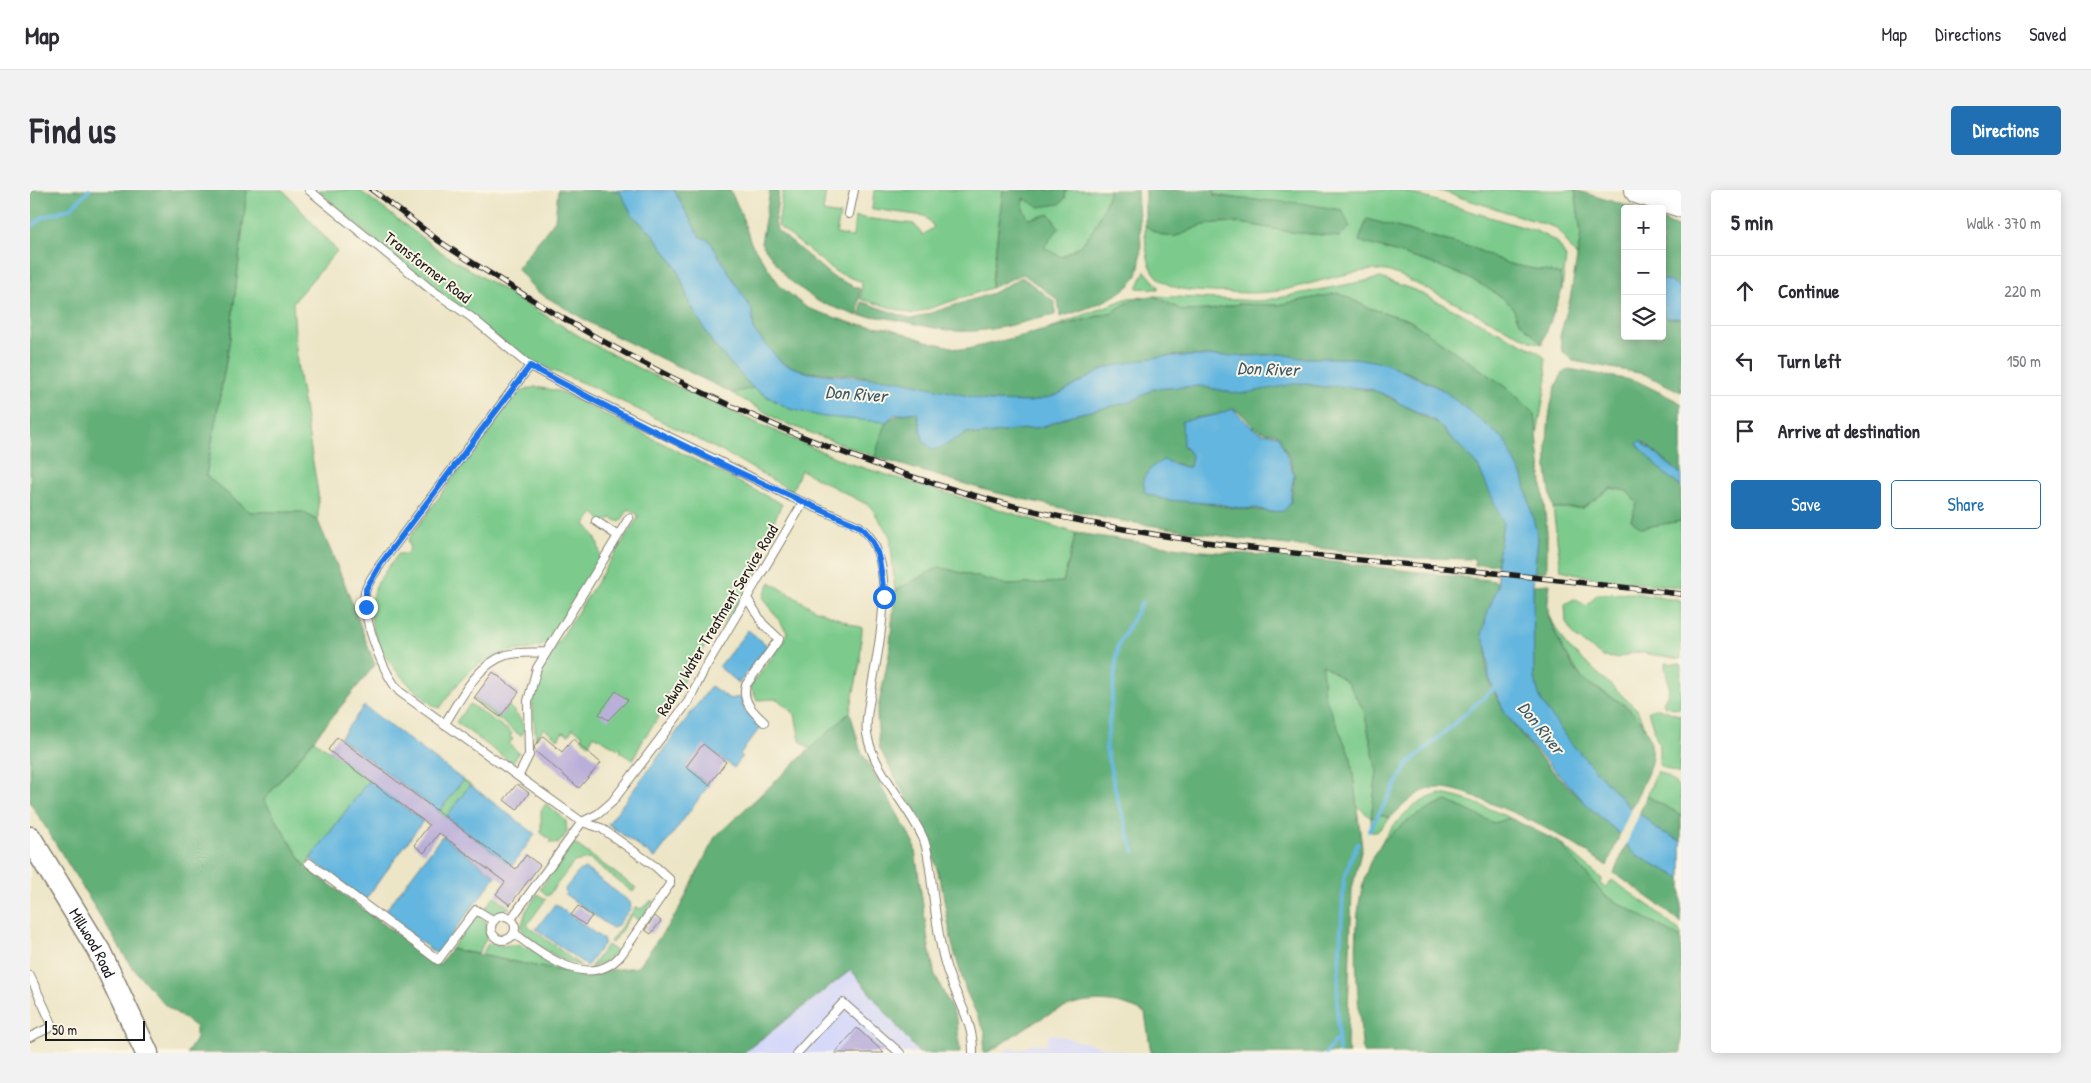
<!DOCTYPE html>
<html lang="en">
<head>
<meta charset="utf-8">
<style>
  body { margin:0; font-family:"Patrick Hand",sans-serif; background:#f2f2f3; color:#2b2b33 }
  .controls { position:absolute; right:15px; top:15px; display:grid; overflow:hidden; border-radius:5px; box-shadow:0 2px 12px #0003 }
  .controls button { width:45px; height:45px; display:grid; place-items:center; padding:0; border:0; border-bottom:1px solid #e1e1e2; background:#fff; color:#2b2b33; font:25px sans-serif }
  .scale { position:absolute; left:15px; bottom:12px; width:100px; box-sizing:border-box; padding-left:5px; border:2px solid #1c1c1c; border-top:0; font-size:14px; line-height:18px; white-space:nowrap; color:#1c1c1c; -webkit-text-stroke:4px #fcf5e5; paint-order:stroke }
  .stop { position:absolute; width:15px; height:15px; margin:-11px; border:4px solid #1a73e8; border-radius:50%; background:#fff }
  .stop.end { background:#1a73e8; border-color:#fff; box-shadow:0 1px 5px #0008 }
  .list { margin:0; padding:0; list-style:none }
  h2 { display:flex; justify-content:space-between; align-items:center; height:65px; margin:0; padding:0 20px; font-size:21px }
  h2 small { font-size:16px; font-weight:400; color:#7c7c81 }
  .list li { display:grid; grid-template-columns:32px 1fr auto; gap:15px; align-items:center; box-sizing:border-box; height:70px; padding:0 20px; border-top:1px solid #e1e1e2 }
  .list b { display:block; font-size:19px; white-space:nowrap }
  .list em { font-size:16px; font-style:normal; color:#7c7c81 }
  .actions { display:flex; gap:10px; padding:15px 20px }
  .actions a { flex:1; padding:11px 0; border:1px solid #1f6fb2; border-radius:5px; text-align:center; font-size:18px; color:#1f6fb2 }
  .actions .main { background:#1f6fb2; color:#fff }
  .icon { flex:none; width:28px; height:28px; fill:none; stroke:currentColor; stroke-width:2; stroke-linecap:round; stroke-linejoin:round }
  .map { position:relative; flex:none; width:1651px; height:863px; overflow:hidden; border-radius:5px }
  header { display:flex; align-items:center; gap:30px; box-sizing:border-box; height:70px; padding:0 25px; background:#fff; border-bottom:1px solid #e1e1e2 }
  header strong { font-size:24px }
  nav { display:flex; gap:28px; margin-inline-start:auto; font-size:18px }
  .intro { display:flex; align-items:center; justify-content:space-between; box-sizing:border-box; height:120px; padding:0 30px }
  h1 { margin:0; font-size:35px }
  .button { padding:12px 22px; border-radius:5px; background:#1f6fb2; color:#fff; font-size:18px; font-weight:700 }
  main { display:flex; gap:30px; padding:0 30px }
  aside { flex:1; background:#fff; border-radius:5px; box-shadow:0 2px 12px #0003 }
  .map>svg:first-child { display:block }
</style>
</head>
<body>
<header>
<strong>Map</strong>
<nav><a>Map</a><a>Directions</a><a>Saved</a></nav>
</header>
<div class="intro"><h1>Find us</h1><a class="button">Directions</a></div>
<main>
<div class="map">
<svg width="1651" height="863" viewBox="0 0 1651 863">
  <rect width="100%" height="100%" fill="#fcf5e5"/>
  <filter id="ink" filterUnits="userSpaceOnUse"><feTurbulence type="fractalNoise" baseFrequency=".02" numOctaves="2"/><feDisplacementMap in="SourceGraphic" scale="10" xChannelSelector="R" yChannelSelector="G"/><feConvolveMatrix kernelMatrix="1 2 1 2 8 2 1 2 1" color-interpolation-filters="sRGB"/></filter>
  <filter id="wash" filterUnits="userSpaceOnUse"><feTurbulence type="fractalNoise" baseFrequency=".0096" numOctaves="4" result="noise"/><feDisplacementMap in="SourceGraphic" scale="20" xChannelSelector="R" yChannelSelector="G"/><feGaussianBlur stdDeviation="1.12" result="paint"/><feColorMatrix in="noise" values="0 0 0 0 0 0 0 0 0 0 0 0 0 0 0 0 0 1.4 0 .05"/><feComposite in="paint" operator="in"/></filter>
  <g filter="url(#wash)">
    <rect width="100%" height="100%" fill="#ece5c6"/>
    <path fill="#d5d8f9" d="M821 780 889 863H713Z
      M1022 844 1080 859 1100 863H977L978 858 990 860 1003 853 1016 855 1019 845Z"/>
    <path fill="#7bcb8c" stroke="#4c7454" d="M217 0H253L307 61 263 112 267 174 288 303V331L273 322H220L176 286 200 148Z
      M288 0H329L411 62 559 152 614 181 718 229 818 273 1046 343 1033 392 978 395 909 377 865 401 860 346 840 316 771 280 762 301 699 265 563 197 501 172 394 95Z
      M753 0H796L793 22 810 25 806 44 823 47 825 27 884 34 893 45 904 37 895 26 842 19 844 0H973L961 98 883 124 831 109 832 92 806 82 748 36Z
      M1036 0H1080C1069 32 1062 52 1031 67L1014 57 993 19 994 7 1035 8Z
      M1186 0H1370L1506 41 1527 52 1536 67 1532 100 1530 84 1479 74 1443 58 1337 29 1329 51C1378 67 1440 80 1480 114 1485 118 1485 128 1491 133 1499 141 1505 145 1512 154L1501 151 1373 87C1368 85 1361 82 1356 81 1327 76 1272 99 1240 102 1221 104 1202 102 1183 102 1131 100 1115 91 1115 35 1148 61 1154 35 1186 33 1210 31 1231 37 1255 41 1273 44 1291 44 1309 47L1312 20C1269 13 1225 13 1182 4Z
      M1407 0H1545L1551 44 1547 67 1527 38Z
      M1115 81 1128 96V99L1107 98Z
      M1351 88 1384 100 1507 161 1515 168 1517 188 1507 245 1505 224 1479 199 1379 130 1339 118 1308 103 1248 115 1208 114 1180 120 1154 121 1124 106 1103 109 1082 122 1015 140 1098 108 1124 106 1231 111Z
      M505 197 529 201 752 314 742 335V340L725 362 733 371 702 423 694 431 669 465 650 496 614 548 603 570 591 563 590 557 588 559 564 545 559 554 551 548 553 545 543 538 539 545 533 542 528 549 514 538 506 549 502 510 508 484 609 326 599 319 590 332 581 328 574 333 564 323 555 334C565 345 570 354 570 369 561 384 526 447 516 453 507 460 494 459 483 461 445 469 431 488 410 518 403 517 397 510 391 505 366 485 337 450 341 414 343 394 357 380 368 364H377L380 357 378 350 461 235 491 201Z
      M723 198C771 230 802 226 856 232L845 267 752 232 702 203Z
      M1580 298 1597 301 1607 313 1601 330 1639 333 1651 331V397L1568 389 1531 380 1523 318H1553Z
      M740 392 784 419 832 438 830 472 820 522 780 559 770 551 765 524 747 509 727 510 720 497 754 451 757 442 733 407Z
      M1605 403 1651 411V469L1606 462 1587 468 1573 467 1546 448 1536 433 1535 414 1544 409 1557 416 1567 404Z
      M1517 422 1535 454 1607 519 1615 538 1597 516 1553 490 1531 456Z
      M1635 473 1651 474 1650 519 1635 516 1633 512C1645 494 1635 490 1635 473Z
      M1292 474 1318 493 1334 521 1347 582 1341 628 1352 625 1360 628 1347 642H1341V628L1325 614 1321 568 1293 505Z
      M444 508 470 527 479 516 491 530 494 540 491 546 446 512Z
      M440 514 482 543 480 547 483 549 479 554 489 563 482 573 426 532Z
      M1628 518 1651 526 1649 584 1629 575V556L1618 521Z
      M284 550 339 590 275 676 234 610Z
      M1627 581C1651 593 1651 597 1651 625L1617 606Z
      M433 590 440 595 416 627 409 622Z
      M1410 604C1435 607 1457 618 1480 628L1464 633 1417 611C1391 622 1371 636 1350 655 1365 631 1382 612 1410 604Z
      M516 614 536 631 537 643 528 654 519 652 521 650 511 643V620Z
      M1529 652 1572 689 1571 695 1575 697 1582 690 1622 718 1651 743V748L1574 705Z
      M544 653 606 698 603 702 559 669 544 672 518 706 510 699Z
      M507 704 516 709 497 735 551 776C529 770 504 756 491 738L496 721Z
      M464 706 480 718 462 724 455 719Z
      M622 710 623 712 609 731 602 725 582 753 580 752 606 717 611 719Z
      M446 725 457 732 455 740 457 747 448 764 421 759Z
      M462 753C473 759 481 752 492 756 511 762 528 775 545 784L451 765 458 754Z
      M577 755 587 762 570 774 560 778Z"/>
    <path fill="#64af78" stroke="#40664a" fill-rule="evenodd" d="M0 0H217L200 148 176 286 220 322H273L288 331 316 397 345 475 234 610 275 676 409 775 421 759 545 784 608 777 647 723 685 647 820 522 830 559 884 653 899 757 905 785 927 830 930 863H889L821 780 713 863H157L166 849V837L135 815 101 776 0 612Z
      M528 0H582L590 2 603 26 623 44 647 78 659 112 683 154 723 198 702 203 569 138 506 101 487 78 525 30Z
      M644 0H700L711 23 721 53 751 97 777 118 824 134 859 138 896 151 934 160 1048 132 1082 122 1103 109 1124 106 1154 121 1180 120 1208 114 1248 115 1308 103 1339 118 1379 130 1479 199 1505 224 1517 342V381L1504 383 1508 348 1439 221 1413 200 1390 188 1355 173 1324 168H1270L1252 164 1221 166H1138L1075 178 1027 205 1001 212 960 211 827 185 777 182 752 173 724 141 722 120 670 47Z
      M740 0H749L745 32 747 40 803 87 830 99 828 126 789 112 758 89 731 53Z
      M973 0H1036L1035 8 1030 14 1009 17 993 8V19L999 29 1020 24 1029 38 1014 57 1031 67C1062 53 1069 31 1080 0H1107C1108 24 1115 63 1107 85 1098 106 1051 121 1030 127L1028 110 993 84 961 98Z
      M1115 0H1186L1183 5 1201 8 1270 13 1312 20 1320 37 1309 47C1291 44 1273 44 1255 41 1232 37 1210 31 1186 33 1154 35 1148 61 1115 35Z
      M1545 0 1607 19H1595V146H1632V119L1637 128H1651V202L1614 184 1543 171 1532 161 1530 146 1540 109 1551 44Z
      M1337 29 1443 58 1479 74 1530 84 1532 100 1512 154C1505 145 1498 141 1491 133 1485 128 1485 118 1480 114 1440 80 1378 67 1329 51Z
      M1632 30 1651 39V99L1640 91 1632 89Z
      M992 87 1025 112V125C999 130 972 139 945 141 906 144 868 125 830 126L832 112 882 129 963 103Z
      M1539 179 1607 191 1651 213V284L1613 252 1634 283 1651 297V331L1611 338 1601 330 1607 313 1597 301 1581 298 1553 318H1523C1521 306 1518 293 1517 280 1516 259 1517 188 1539 179Z
      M1270 193 1294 197 1309 196 1347 201 1402 231H1405L1447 274 1462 306 1473 332 1467 374 1445 375 1444 369 1385 368 1239 353 1078 329 955 300 845 267C856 233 849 227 887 222L893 251 924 249 939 242 947 245 1012 237 1042 225 1101 212 1123 199 1170 196 1194 201 1231 200 1247 195ZM1203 219C1223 228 1216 242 1246 243 1254 255 1261 269 1264 284 1265 292 1261 303 1261 312L1239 322C1229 319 1222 320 1212 319 1187 316 1162 310 1136 310L1145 273 1155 277H1160L1162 266 1153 255 1165 228 1186 225Z
      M1046 343 1172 361 1259 367 1466 391C1473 407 1452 427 1453 444 1453 449 1457 454 1457 459 1457 469 1456 479 1459 489 1475 541 1549 609 1590 644L1577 676C1536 647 1501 629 1455 611 1439 604 1417 595 1400 599 1385 602 1371 618 1360 628L1352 625 1341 628 1347 582 1334 521 1318 493 1292 474 1294 505 1321 568 1332 658 1322 699 1317 856 1319 863H1121L1115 823C1053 792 1008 829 958 863H953L955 842 936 801 922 754 912 698 896 639 870 597 849 557 847 523 859 465 865 401 909 377 978 395 1033 392Z
      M1520 394C1519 403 1517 413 1518 421 1519 435 1544 484 1555 491 1583 511 1616 519 1622 559 1625 575 1607 604 1601 619 1572 585 1510 532 1504 488 1500 458 1503 425 1503 395Z
      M1617 606 1651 625V651L1626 639 1609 624Z
      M1417 611 1464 633 1480 628 1529 652 1574 705 1651 748V863H1333C1328 809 1314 699 1351 654 1368 634 1393 621 1417 611Z
      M1596 655 1606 665 1651 688V733L1628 714 1584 683Z"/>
    <path fill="#64b6df" stroke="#40697e" d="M582 0H644L670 47 679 50 722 120 724 141 752 173 779 183 867 190 960 211 1001 212 1027 205 1075 178 1115 169 1137 166H1221L1252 164 1270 168H1324L1355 173 1413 200 1474 249 1493 287 1508 348 1503 395 1504 488 1511 511 1538 550 1601 619 1617 629 1626 639 1651 651V688L1606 665 1596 655 1590 644 1561 619 1500 554 1475 523 1459 488 1457 458 1452 445 1458 421 1468 396 1467 374 1473 332 1447 274 1405 231 1369 213 1361 207 1340 199 1309 196 1294 197 1270 193 1210 204 1170 196 1123 199 1101 212 1042 225 1012 237 947 245 939 242C926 248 917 256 903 260L893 251 887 222 864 225 856 232 794 227 760 219 723 198 683 154 659 112 647 78 623 44 603 26 590 2Z
      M1632 89 1640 91 1651 99V128H1637L1632 119Z
      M1203 219 1224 239 1232 243 1249 245 1264 285 1261 301V312L1254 321 1239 322 1226 318 1214 319 1188 314 1136 310 1115 303 1113 289 1123 276 1133 270 1155 277H1160L1162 266 1153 255 1152 231 1186 225Z
      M1610 251 1651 284V297L1634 283 1607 254Z
      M718 440 738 456 709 493 689 477Z
      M681 496 700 509 710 507 715 511 713 516 716 522 733 534 710 564 712 567 704 578 673 555 656 577 679 595 625 668 578 634Z
      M334 516 433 590 409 622 310 548Z
      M339 590 393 631 335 710 280 669Z
      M440 595 505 644 482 676 416 627Z
      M412 646 466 686 407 764 353 724Z
      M556 679 600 712 601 718 586 737 582 738 536 705 535 699 550 680Z
      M525 714 574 750V753L557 776 506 739Z"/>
    <path fill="#ece5c6" d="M1602 617 1610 622 1595 657 1589 647Z"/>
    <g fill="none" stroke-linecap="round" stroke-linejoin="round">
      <path stroke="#64b6df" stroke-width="4" d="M0 38 13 27 41 18 59 0
        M1339 641 1378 574 1467 496
        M1104 662 1088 611 1076 559 1088 456 1112 412
        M1309 862 1307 811 1314 690 1321 668 1328 654
        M1296 863 1307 849"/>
    </g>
    <g id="blocks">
      <path fill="#baafd9" d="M463 482 489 502 470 527 444 508Z
        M586 501 598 510 578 530 569 524Z
        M513 546 532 562 543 549 571 573 549 598 505 561 504 557Z
        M307 547 486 679 496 665 510 675 480 715 466 704 475 692 409 643 394 663 384 655 399 635 298 560Z
        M673 554 696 572 679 595 656 577Z
        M487 594 499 603 487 620 474 610Z
        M548 716 562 726 555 735 541 725Z
        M625 726 631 731 621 744 615 740Z
        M827 838 854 863H805Z"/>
    </g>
  </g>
  <g filter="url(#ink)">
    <use href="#blocks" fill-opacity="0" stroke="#848071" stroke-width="1"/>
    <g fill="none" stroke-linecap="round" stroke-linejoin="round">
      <defs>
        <path id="lane" d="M279 0 399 98 441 127 500 176 548 202 761 307 829 336C871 367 848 458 841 502 839 515 835 530 837 544 843 581 879 615 894 650 899 664 900 680 902 695 905 721 908 748 915 773 923 804 944 829 943 863
          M819 24 824 0
          M500 176 350 375C345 383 337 393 335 402 332 427 353 484 370 502L552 632 568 624 582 612 658 512 675 478 773 313
          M566 331 588 346
          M717 408 733 434 749 449 716 495C711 511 724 523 734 532
          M414 535C430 510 446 475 476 465 488 462 502 463 515 462
          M489 585 499 565 498 511 507 478 599 328
          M279 673 408 770 446 720 464 731
          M461 738a12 12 0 1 1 24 0a12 12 0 1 1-24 0Z
          M481 729 552 632 571 638 626 677 640 690V694L591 765C560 801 513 766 484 743
          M0 786 22 834 21 837 0 847
          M767 863 813 813 870 863"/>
        <g id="secondary">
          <path id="s1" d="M0 648 69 761 117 863"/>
        </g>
        <path id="highway" d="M1609 0 1651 13"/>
      </defs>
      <use href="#lane" stroke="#848071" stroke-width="10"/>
      <use href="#secondary" stroke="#848071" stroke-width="25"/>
      <use href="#highway" stroke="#848071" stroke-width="30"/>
      <use href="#lane" stroke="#fff" stroke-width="8"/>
      <use href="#secondary" stroke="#fff" stroke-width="22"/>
      <use href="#highway" stroke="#fff" stroke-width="28"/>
      <defs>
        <path id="rail" d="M342 0C365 17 387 34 409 51 432 67 457 81 480 96 664 212 873 301 1088 338 1203 359 1319 369 1435 380 1507 387 1579 396 1651 404"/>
      </defs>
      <use href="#rail" stroke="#1c1c1c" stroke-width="5.5"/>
      <use href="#rail" stroke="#fcf5e5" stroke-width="4" stroke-dasharray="11" stroke-linecap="butt"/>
    </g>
  </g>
  <g fill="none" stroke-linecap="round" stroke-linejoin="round" filter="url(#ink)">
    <path stroke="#1a73e8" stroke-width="6" d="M336 417V399L350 375 500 176C607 234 717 289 829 336 851 352 851 382 854 407"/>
  </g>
  <g text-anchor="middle" stroke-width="4" stroke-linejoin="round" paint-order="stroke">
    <g font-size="16" fill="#1c1c1c" stroke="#fcf5e5">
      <text transform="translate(398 77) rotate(38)" y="6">Transformer Road</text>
      <text transform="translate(687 430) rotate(-59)" y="6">Redway Water Treatment Service Road</text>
      <text dy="6" stroke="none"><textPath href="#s1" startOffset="122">Millwood Road</textPath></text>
    </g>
    <g font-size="18" font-style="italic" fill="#395a6a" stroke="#fcf5e5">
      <text transform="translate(1238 179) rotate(2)" y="6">Don River</text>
      <text transform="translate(826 204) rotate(4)" y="6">Don River</text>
      <text transform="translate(1511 538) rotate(51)" y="6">Don River</text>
    </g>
  </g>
</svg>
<div class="controls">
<button>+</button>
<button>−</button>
<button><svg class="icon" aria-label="layers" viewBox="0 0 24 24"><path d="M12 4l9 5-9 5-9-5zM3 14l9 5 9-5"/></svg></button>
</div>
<div class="scale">50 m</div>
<div class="stop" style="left:854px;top:407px"></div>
<div class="stop end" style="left:336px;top:417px"></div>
</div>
<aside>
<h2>5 min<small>Walk · 370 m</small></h2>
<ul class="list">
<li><svg class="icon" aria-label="ahead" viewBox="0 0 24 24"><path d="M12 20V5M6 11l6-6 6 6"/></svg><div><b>Continue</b></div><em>220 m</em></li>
<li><svg class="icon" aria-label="left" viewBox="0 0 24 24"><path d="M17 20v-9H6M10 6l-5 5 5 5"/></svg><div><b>Turn left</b></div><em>150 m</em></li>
<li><svg class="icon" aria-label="arrive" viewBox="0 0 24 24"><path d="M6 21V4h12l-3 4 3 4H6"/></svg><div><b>Arrive at destination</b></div></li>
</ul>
<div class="actions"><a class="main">Save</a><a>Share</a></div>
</aside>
</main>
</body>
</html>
